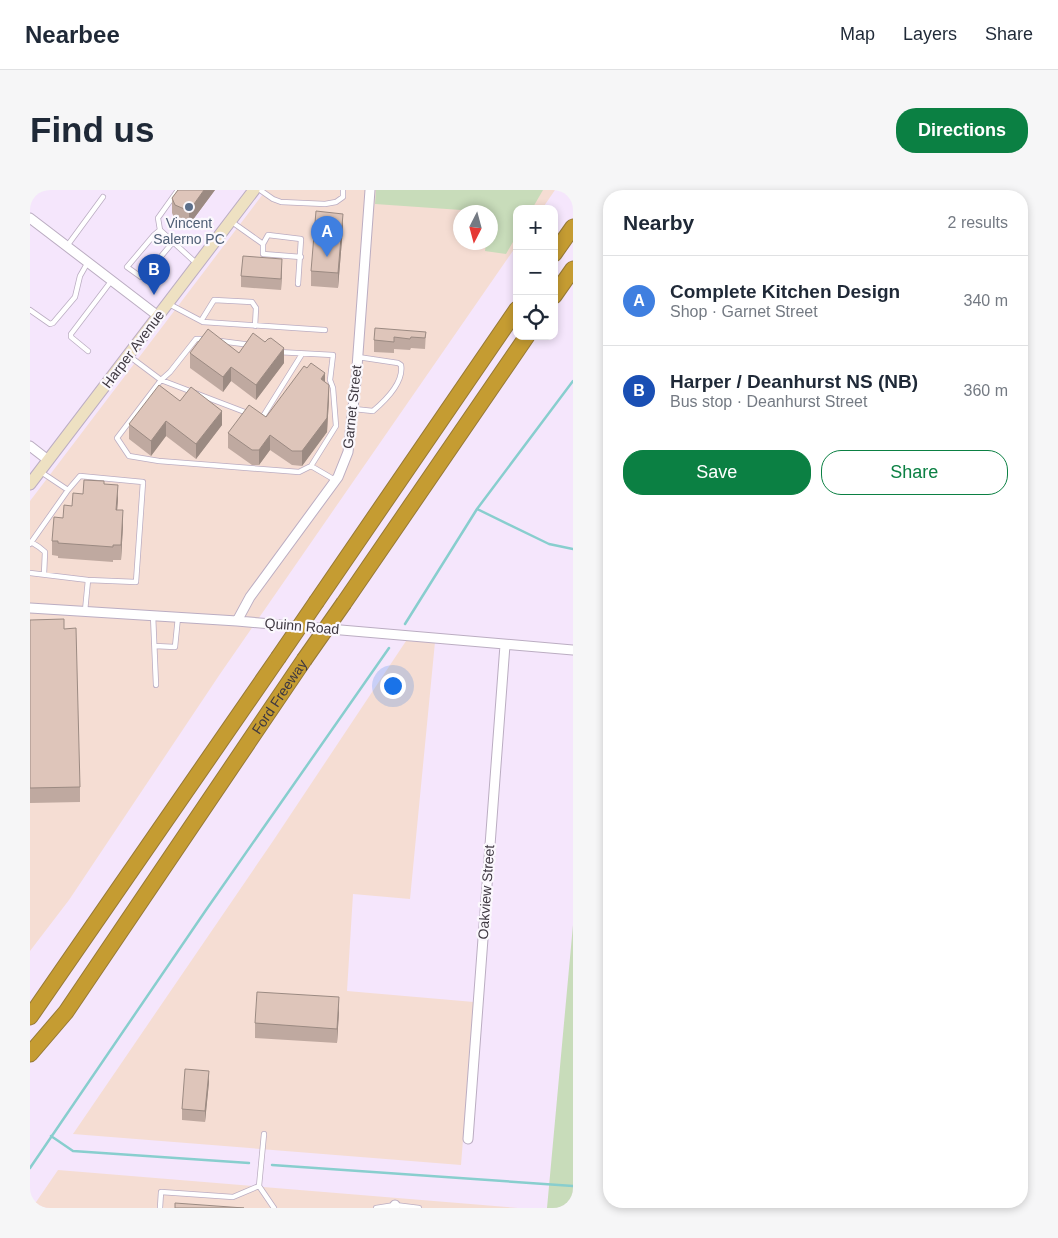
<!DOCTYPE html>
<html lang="en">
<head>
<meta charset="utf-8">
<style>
  body { margin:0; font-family:Arial,sans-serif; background:#f6f6f7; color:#1f2937 }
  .controls { position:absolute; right:15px; top:15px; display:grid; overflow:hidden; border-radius:10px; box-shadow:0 2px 8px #0003 }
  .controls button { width:45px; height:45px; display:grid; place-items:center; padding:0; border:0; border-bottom:1px solid #e0e1e3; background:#fff; color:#1f2937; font:25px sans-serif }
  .compass { position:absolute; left:423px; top:15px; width:45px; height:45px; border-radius:50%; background:#fff; box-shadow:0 2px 8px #0003; rotate:186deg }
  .you { position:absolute; left:362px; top:495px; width:18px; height:18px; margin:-12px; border:4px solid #fff; border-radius:50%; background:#1a73e8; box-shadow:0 0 0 8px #1a73e833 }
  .badge { display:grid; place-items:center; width:32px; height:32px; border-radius:50%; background:#0b8043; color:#fff; font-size:16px; font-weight:700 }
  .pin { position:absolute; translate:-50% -41px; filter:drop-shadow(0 1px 2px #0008) }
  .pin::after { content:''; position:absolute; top:26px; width:18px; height:15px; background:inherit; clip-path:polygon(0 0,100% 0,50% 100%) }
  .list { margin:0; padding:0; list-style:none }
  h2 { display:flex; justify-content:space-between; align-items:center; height:65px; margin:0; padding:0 20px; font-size:21px }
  h2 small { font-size:16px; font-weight:400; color:#747a83 }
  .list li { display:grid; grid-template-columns:32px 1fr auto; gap:15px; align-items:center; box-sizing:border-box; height:90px; padding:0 20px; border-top:1px solid #e0e1e3 }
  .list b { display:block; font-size:19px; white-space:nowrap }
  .list p { margin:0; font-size:16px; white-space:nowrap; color:#747a83 }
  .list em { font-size:16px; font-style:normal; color:#747a83 }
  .actions { display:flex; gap:10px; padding:15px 20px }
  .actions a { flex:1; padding:11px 0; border:1px solid #0b8043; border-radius:20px; text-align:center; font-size:18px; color:#0b8043 }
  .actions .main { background:#0b8043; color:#fff }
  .icon { flex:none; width:28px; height:28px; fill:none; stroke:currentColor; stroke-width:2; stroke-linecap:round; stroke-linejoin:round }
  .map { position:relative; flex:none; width:543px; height:1018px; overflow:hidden; border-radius:20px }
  header { display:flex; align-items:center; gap:30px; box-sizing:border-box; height:70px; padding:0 25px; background:#fff; border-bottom:1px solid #e0e1e3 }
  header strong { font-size:24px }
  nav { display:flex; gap:28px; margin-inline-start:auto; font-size:18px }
  .intro { display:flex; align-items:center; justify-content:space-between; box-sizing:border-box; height:120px; padding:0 30px }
  h1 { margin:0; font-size:35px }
  .button { padding:12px 22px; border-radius:20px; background:#0b8043; color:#fff; font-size:18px; font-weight:700 }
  main { display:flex; gap:30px; padding:0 30px }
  aside { flex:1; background:#fff; border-radius:20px; box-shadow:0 2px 8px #0003 }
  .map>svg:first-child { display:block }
</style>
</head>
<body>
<header>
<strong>Nearbee</strong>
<nav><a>Map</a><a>Layers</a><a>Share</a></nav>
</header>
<div class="intro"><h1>Find us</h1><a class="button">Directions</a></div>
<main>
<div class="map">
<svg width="543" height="1018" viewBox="0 0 543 1018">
  <rect width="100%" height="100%" fill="#f5e6fc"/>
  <path fill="#f5ddd3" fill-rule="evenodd" d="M236 0H525L512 19H487V55L190 484 39 710 0 761V311ZM430 22H460V52H430Z
    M376 451 405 452 380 709 323 704 317 801 444 812 431 975 43 944 243 651Z
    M28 980 488 1018H2Z"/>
  <path fill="#c8dcba" d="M346 0H513L502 19H487V45L476 64 455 61 456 53 460 52V22L345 14Z
    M543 735V1018H517Z"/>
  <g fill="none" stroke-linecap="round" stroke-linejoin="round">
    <path stroke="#88cece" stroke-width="2.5" d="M447 319 519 354 543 359
      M375 434 447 319 543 191
      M21 946 43 961 219 973
      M242 975 543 996
      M0 978 176 720 359 458"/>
    <defs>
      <path id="lane" d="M148 0 128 28 130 40 166 73
        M230 0 243 9 251 12 295 14 306 12 313 7V0
        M202 32 233 54 238 45 271 49 268 94
        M130 40 124 45 97 77 111 87H114L143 52
        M233 54V64L271 67
        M37 56 73 7
        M139 114 173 132 295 140
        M0 120 20 134 23 133 45 107 50 86 58 72
        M171 131 184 110 222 112 226 118 225 136
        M174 149H166L140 182 131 190 220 224
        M190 151 221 155
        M58 161 41 147V144L82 90
        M248 162 303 165 300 190 303 198 306 236 281 276
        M99 166 131 190 87 248 99 266 129 271 269 282 281 276 305 290
        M324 219 343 221C356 210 374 192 371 175L368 173 328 167
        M230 227 232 228 272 164
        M1 352 9 357 15 362 14 384
        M0 354 38 300
        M0 383 58 390 106 392 113 292 50 286 38 300 11 282
        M55 421 58 390
        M123 425 126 495
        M125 456 145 457 148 427
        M234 944 229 996 244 1018
        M130 1018 131 1002 203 1007 229 996
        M346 1018 365 1015 389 1018"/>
      <path id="street" d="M0 28 128 126
        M0 256 18 270
        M0 418 207 431 543 460
        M207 431 220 407 308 287 318 262 326 191 340 0
        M438 949 475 455
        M365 1018V1015"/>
      <path id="secondary" d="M0 294 224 0"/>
      <g id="highway">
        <path d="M524 64 543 37"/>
        <path d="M524 106 543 79"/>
        <path d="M287 411 487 119"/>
        <path d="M314 413 497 146"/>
        <path d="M0 827 248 468"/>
        <path id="s1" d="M0 864 36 822 274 470"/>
      </g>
    </defs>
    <use href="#lane" stroke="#bbadc2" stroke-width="6"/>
    <use href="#street" stroke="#bbadc2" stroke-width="11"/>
    <use href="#secondary" stroke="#bbadc2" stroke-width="13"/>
    <use href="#highway" stroke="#967937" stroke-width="17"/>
    <use href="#lane" stroke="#fff" stroke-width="4.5"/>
    <use href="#street" stroke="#fff" stroke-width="9"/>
    <use href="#secondary" stroke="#eee1c2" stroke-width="11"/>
    <use href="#highway" stroke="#c59c32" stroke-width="15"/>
    <defs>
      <path id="highway-bridge" d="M248 468 287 411
        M274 470 314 413"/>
    </defs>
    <use href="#highway-bridge" stroke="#967937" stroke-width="17" stroke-linecap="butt"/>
    <use href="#highway-bridge" stroke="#c59c32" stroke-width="15"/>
  </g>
  <path fill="#bfa9a0" d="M147 0H185L159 35 145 30 142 23V8L147 1Z
    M313 38 308 98 281 96V81Z
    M252 80 251 100 211 97V86Z
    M396 142 395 159 381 158 380 160 364 159V163L344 162V150Z
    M160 163H209L254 173 226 210 201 191 193 202 160 178Z
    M295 192 299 209 297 242 272 276 262 275 240 260 229 275H222L198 258V243L236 227Z
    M150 211 192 235 166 269 136 246 121 266 99 249V234Z
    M74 294 88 309 87 320 93 335 91 370H83V372L28 368V366L22 365V351L33 328 42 316 53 304Z
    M0 430 50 597V612L0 613Z
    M309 822 307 853 225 848V833Z
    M179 892 175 932 152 930V919Z"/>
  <path fill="#9b8a82" d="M174 0H185L159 35V21Z
    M313 24V38L308 98V83Z
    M252 69V80L251 100V89Z
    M254 158V173L226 210V195Z
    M201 177V191L193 202V187Z
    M295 183V198L291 189Z
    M299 195V209L297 242 272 276V261Z
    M192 221V235L166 269V254Z
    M136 231V246L121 266V251Z
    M240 245V260L229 275V260Z
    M88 295V309L86 335V320Z
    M93 320V335L91 370V355Z
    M309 807V822L307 853V839Z
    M179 881V892L175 932V921Z"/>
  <path fill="#dec5ba" stroke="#9b8a82" d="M148 0H174L159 21 145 15 142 8Z
    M286 21 313 24 308 83 281 81Z
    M213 66 252 69 251 89 211 86Z
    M345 138 396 142 395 148 381 147 380 149 364 147V152L344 150Z
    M178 139 209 163 223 143 235 152 238 149 241 148 254 158 226 195 201 177 193 187 160 163Z
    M281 173 295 183 291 189 299 195 297 228 272 261H262L240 245 229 260H222L198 243 219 215 236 227 274 176 277 178Z
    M129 195 150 211 161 197 192 221 166 254 136 231 121 251 99 234Z
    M54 290 74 291V294L88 295 86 320H93L91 355H83V357L28 353V351H22L24 327 33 328 34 315 42 316 43 303 53 304Z
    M34 429V439L46 438 50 597 0 598V430Z
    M227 802 309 807 307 839 225 833Z
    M155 879 179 881 175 921 152 919Z
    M145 1013 214 1018H145Z"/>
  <circle fill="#5c6f8a" stroke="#fbf8fd" stroke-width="2" cx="159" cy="17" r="5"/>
  <g text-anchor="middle" stroke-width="4.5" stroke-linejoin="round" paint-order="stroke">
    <g font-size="14" fill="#4e5e75" stroke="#fbf8fd">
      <text x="159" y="38">Vincent<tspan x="159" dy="16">Salerno PC</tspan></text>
    </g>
    <g font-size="14" fill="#3e3841" stroke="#fbf8fd">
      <text transform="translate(103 159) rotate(-53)" y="5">Harper Avenue</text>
      <text transform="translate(322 217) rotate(-84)" y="5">Garnet Street</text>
      <text transform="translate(272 436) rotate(5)" y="5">Quinn Road</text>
      <text dy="5" stroke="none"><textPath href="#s1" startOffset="436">Ford Freeway</textPath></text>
      <text transform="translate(456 702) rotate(-86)" y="5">Oakview Street</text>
    </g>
  </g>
</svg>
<div class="controls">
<button>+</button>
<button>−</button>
<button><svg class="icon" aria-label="locate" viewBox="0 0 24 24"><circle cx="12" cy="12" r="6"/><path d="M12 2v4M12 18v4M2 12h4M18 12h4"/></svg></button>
</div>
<svg class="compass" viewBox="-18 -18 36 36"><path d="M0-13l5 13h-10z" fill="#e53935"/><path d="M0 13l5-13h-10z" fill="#747a83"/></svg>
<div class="you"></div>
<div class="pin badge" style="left:297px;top:67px;background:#3f7fe0">A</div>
<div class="pin badge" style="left:124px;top:105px;background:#1a4fb4">B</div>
</div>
<aside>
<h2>Nearby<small>2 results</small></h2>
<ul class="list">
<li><span class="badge" style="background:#3f7fe0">A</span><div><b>Complete Kitchen Design</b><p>Shop · Garnet Street</p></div><em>340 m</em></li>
<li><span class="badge" style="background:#1a4fb4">B</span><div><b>Harper / Deanhurst NS (NB)</b><p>Bus stop · Deanhurst Street</p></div><em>360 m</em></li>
</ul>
<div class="actions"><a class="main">Save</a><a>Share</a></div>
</aside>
</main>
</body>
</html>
